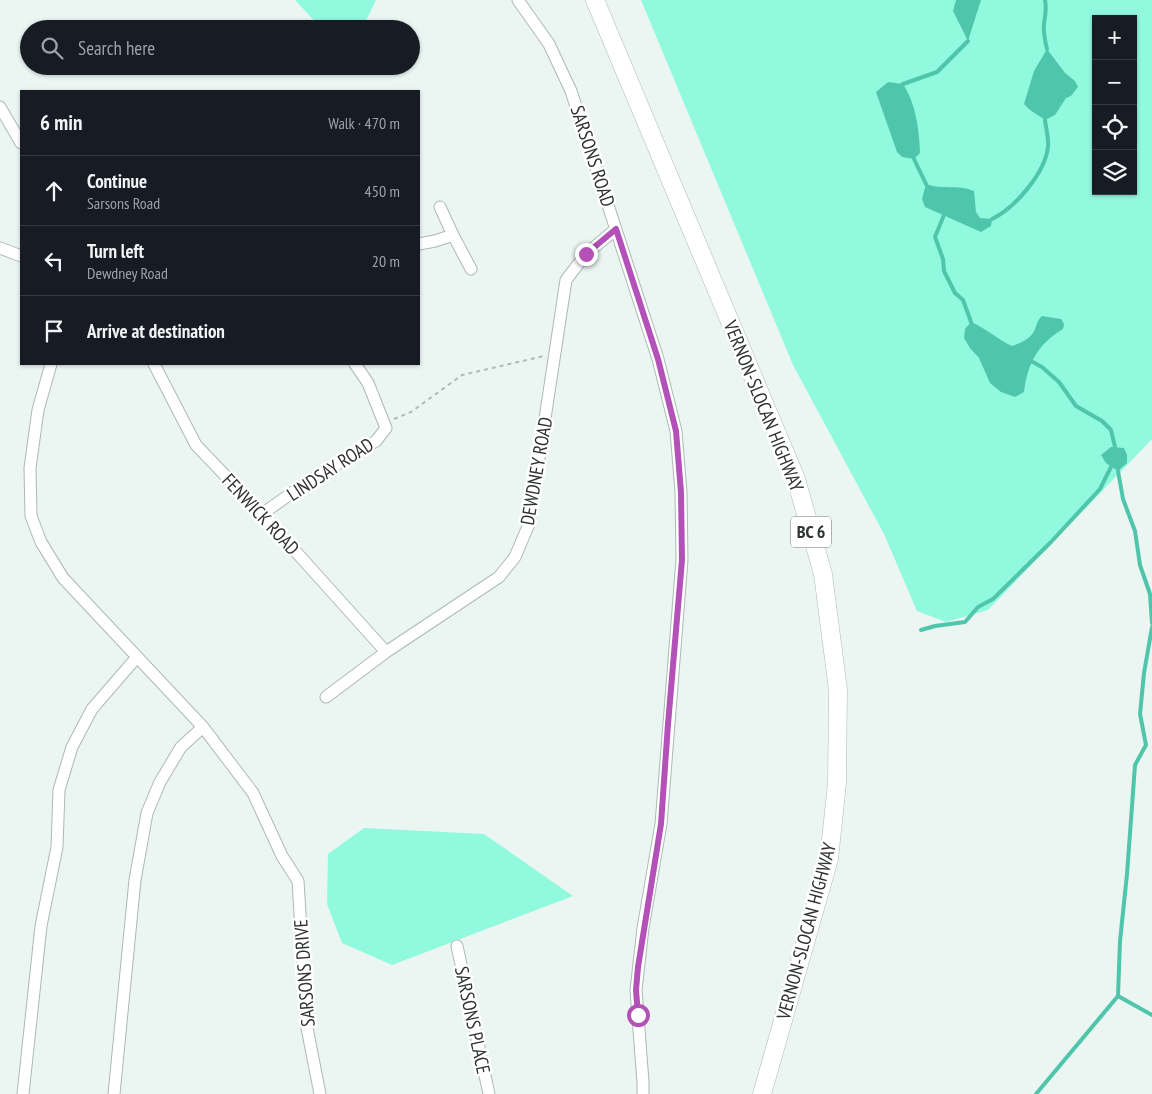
<!DOCTYPE html>
<html lang="en">
<head>
<meta charset="utf-8">
<style>
  body { margin:0; font-family:"PT Sans Narrow",sans-serif; background:#20242c; color:#f1f3f6 }
  .controls { position:absolute; right:15px; top:15px; display:grid; overflow:hidden; border-radius:0px; box-shadow:0 1px 4px #0004 }
  .controls button { width:45px; height:45px; display:grid; place-items:center; padding:0; border:0; border-bottom:1px solid #363941; background:#171b24; color:#f1f3f6; font:25px sans-serif }
  .stop { position:absolute; width:15px; height:15px; margin:-11px; border:4px solid #b351b9; border-radius:50%; background:#fff }
  .stop.end { background:#b351b9; border-color:#fff; box-shadow:0 1px 5px #0008 }
  .list { margin:0; padding:0; list-style:none }
  h2 { display:flex; justify-content:space-between; align-items:center; height:65px; margin:0; padding:0 20px; font-size:21px }
  h2 small { font-size:16px; font-weight:400; color:#9ea1a6 }
  .list li { display:grid; grid-template-columns:32px 1fr auto; gap:15px; align-items:center; box-sizing:border-box; height:70px; padding:0 20px; border-top:1px solid #363941 }
  .list b { display:block; font-size:19px; white-space:nowrap }
  .list p { margin:0; font-size:16px; white-space:nowrap; color:#9ea1a6 }
  .list em { font-size:16px; font-style:normal; color:#9ea1a6 }
  .icon { flex:none; width:28px; height:28px; fill:none; stroke:currentColor; stroke-width:2; stroke-linecap:round; stroke-linejoin:round }
  .map { position:relative; flex:none; width:1152px; height:1094px; overflow:hidden }
  .search { position:absolute; background:#171b24; box-shadow:0 1px 4px #0004; left:20px; top:20px; width:400px; height:55px; display:flex; align-items:center; gap:12px; box-sizing:border-box; padding:0 18px; border-radius:28px; color:#9ea1a6; font-size:19px }
  .panel { position:absolute; background:#171b24; box-shadow:0 1px 4px #0004; left:20px; top:90px; width:400px; height:275px; border-radius:0px }
  .map>svg:first-child { display:block }
</style>
</head>
<body>
<div class="map">
<svg width="1152" height="1094" viewBox="0 0 1152 1094">
  <rect width="100%" height="100%" fill="#ebf6f2"/>
  <path fill="#91f9de" fill-rule="evenodd" d="M295 0H376L362 29H322Z
    M641 0H1152V439L988 610 946 622 917 611 884 534 793 365ZM1096 19H1133V191H1096Z
    M364 828 484 834 573 896 392 965 342 943 327 904 328 854Z"/>
  <path fill="#4fc6ab" d="M956 0H981L968 41 953 11Z
    M1047 49 1065 73 1075 81 1078 87 1071 96 1066 98 1055 115 1045 120 1030 110 1024 104 1034 71Z
    M888 82 903 84C916 104 919 129 920 153L914 159 902 157 897 152 876 92Z
    M926 184C942 190 958 184 974 191L976 212 980 218 992 219 991 226 981 232 925 207 922 199Z
    M1042 316 1061 319 1064 324 1063 329C1037 345 1028 363 1024 392L1015 397 1001 392 990 383 979 358 970 348 964 338 965 329 971 322C986 328 998 340 1012 346 1020 343 1028 340 1033 333 1037 327 1036 321 1042 316Z
    M1111 447 1124 448 1127 455V463L1118 471 1106 463 1101 455Z"/>
  <g fill="none" stroke-linecap="round" stroke-linejoin="round">
    <path stroke="#4fc6ab" stroke-width="4" d="M1045 0C1047 9 1045 15 1044 24 1043 33 1045 41 1047 49
      M903 84 937 72 968 41
      M914 159 926 184
      M944 215 935 237 943 259 944 271 955 293 963 300 971 322
      M992 219C1015 208 1045 173 1048 147 1049 139 1046 129 1045 120
      M1031 361 1042 367 1059 382 1076 406 1102 421 1111 430 1115 447
      M1118 471 1123 499 1135 531 1140 565 1150 594 1152 623
      M1152 627 1144 673 1140 714 1146 745 1135 765 1127 874 1120 941 1118 996 1152 1015
      M921 630 935 626 965 622 978 607 993 599 1051 542 1100 489 1111 467
      M1036 1094 1118 996"/>
    <defs>
      <path id="minor" d="M518 0 549 44 571 91 658 359 676 431 681 492 682 560 661 824 643 928 636 990 643 1082V1094
        M0 107 21 143
        M440 207 453 235 471 269
        M419 244 435 241 453 235
        M0 248 21 256
        M51 364 38 410 30 468 31 516 41 542 63 578 203 727 253 793 282 856 298 881 307 1028 320 1094
        M154 364 196 445 262 514 386 652
        M262 514 303 485 376 441 386 428 368 383 355 364
        M326 697 386 652 499 577 515 557 529 524 566 280 586 254 616 229
        M457 946 489 1094
        M23 1094 41 926 57 847 59 790 72 747 92 709 137 657
        M114 1094 135 880 147 813 160 782 181 747 203 727"/>
      <path id="primary" d="M595 0 796 479 823 574 838 690 837 783 829 859 762 1094"/>
    </defs>
    <use href="#minor" stroke="#aeb9b6" stroke-width="13"/>
    <use href="#primary" stroke="#aeb9b6" stroke-width="19"/>
    <path stroke="#b1bab7" stroke-width="2" stroke-dasharray="4 4" stroke-linecap="butt" d="M394 419 411 412 462 375 544 356"/>
    <use href="#minor" stroke="#fff" stroke-width="11"/>
    <use href="#primary" stroke="#fff" stroke-width="18"/>
  </g>
  <g fill="none" stroke-linecap="round" stroke-linejoin="round">
    <path stroke="#b351b9" stroke-width="6" d="M586 254 616 229 658 359 676 431 681 492 682 560 668 724 661 824 638 967 636 990 638 1015"/>
  </g>
  <g text-anchor="middle" stroke-width="5" stroke-linejoin="round" paint-order="stroke">
    <rect fill="#fff" stroke="#6d706f" stroke-width="1" x="791" y="516.5" width="40" height="31" rx="4"/>
    <g font-size="18" font-weight="bold" fill="#2e3231">
      <text x="811" y="538">BC 6</text>
    </g>
    <g font-size="19" fill="#2e3231" stroke="#fff">
      <text transform="translate(593 156) rotate(72)" y="7">SARSONS ROAD</text>
      <text transform="translate(764 406) rotate(68)" y="7">VERNON-SLOCAN HIGHWAY</text>
      <text transform="translate(330 469) rotate(-33)" y="7">LINDSAY ROAD</text>
      <text transform="translate(536 471) rotate(-80)" y="7">DEWDNEY ROAD</text>
      <text transform="translate(261 514) rotate(47)" y="7">FENWICK ROAD</text>
      <text transform="translate(806 931) rotate(-75)" y="7">VERNON-SLOCAN HIGHWAY</text>
      <text transform="translate(304 973) rotate(-94)" y="7">SARSONS DRIVE</text>
      <text transform="translate(473 1020) rotate(78)" y="7">SARSONS PLACE</text>
    </g>
  </g>
</svg>
<div class="controls">
<button>+</button>
<button>−</button>
<button><svg class="icon" aria-label="locate" viewBox="0 0 24 24"><circle cx="12" cy="12" r="6"/><path d="M12 2v4M12 18v4M2 12h4M18 12h4"/></svg></button>
<button><svg class="icon" aria-label="layers" viewBox="0 0 24 24"><path d="M12 4l9 5-9 5-9-5zM3 14l9 5 9-5"/></svg></button>
</div>
<div class="stop" style="left:638px;top:1015px"></div>
<div class="stop end" style="left:586px;top:254px"></div>
<div class="search"><svg class="icon" aria-label="search" viewBox="0 0 24 24"><circle cx="10" cy="10" r="6"/><path d="M15 15l6 6"/></svg>Search here</div>
<section class="panel">
<h2>6 min<small>Walk · 470 m</small></h2>
<ul class="list">
<li><svg class="icon" aria-label="ahead" viewBox="0 0 24 24"><path d="M12 20V5M6 11l6-6 6 6"/></svg><div><b>Continue</b><p>Sarsons Road</p></div><em>450 m</em></li>
<li><svg class="icon" aria-label="left" viewBox="0 0 24 24"><path d="M17 20v-9H6M10 6l-5 5 5 5"/></svg><div><b>Turn left</b><p>Dewdney Road</p></div><em>20 m</em></li>
<li><svg class="icon" aria-label="arrive" viewBox="0 0 24 24"><path d="M6 21V4h12l-3 4 3 4H6"/></svg><div><b>Arrive at destination</b></div></li>
</ul>
</section>
</div>
</body>
</html>
